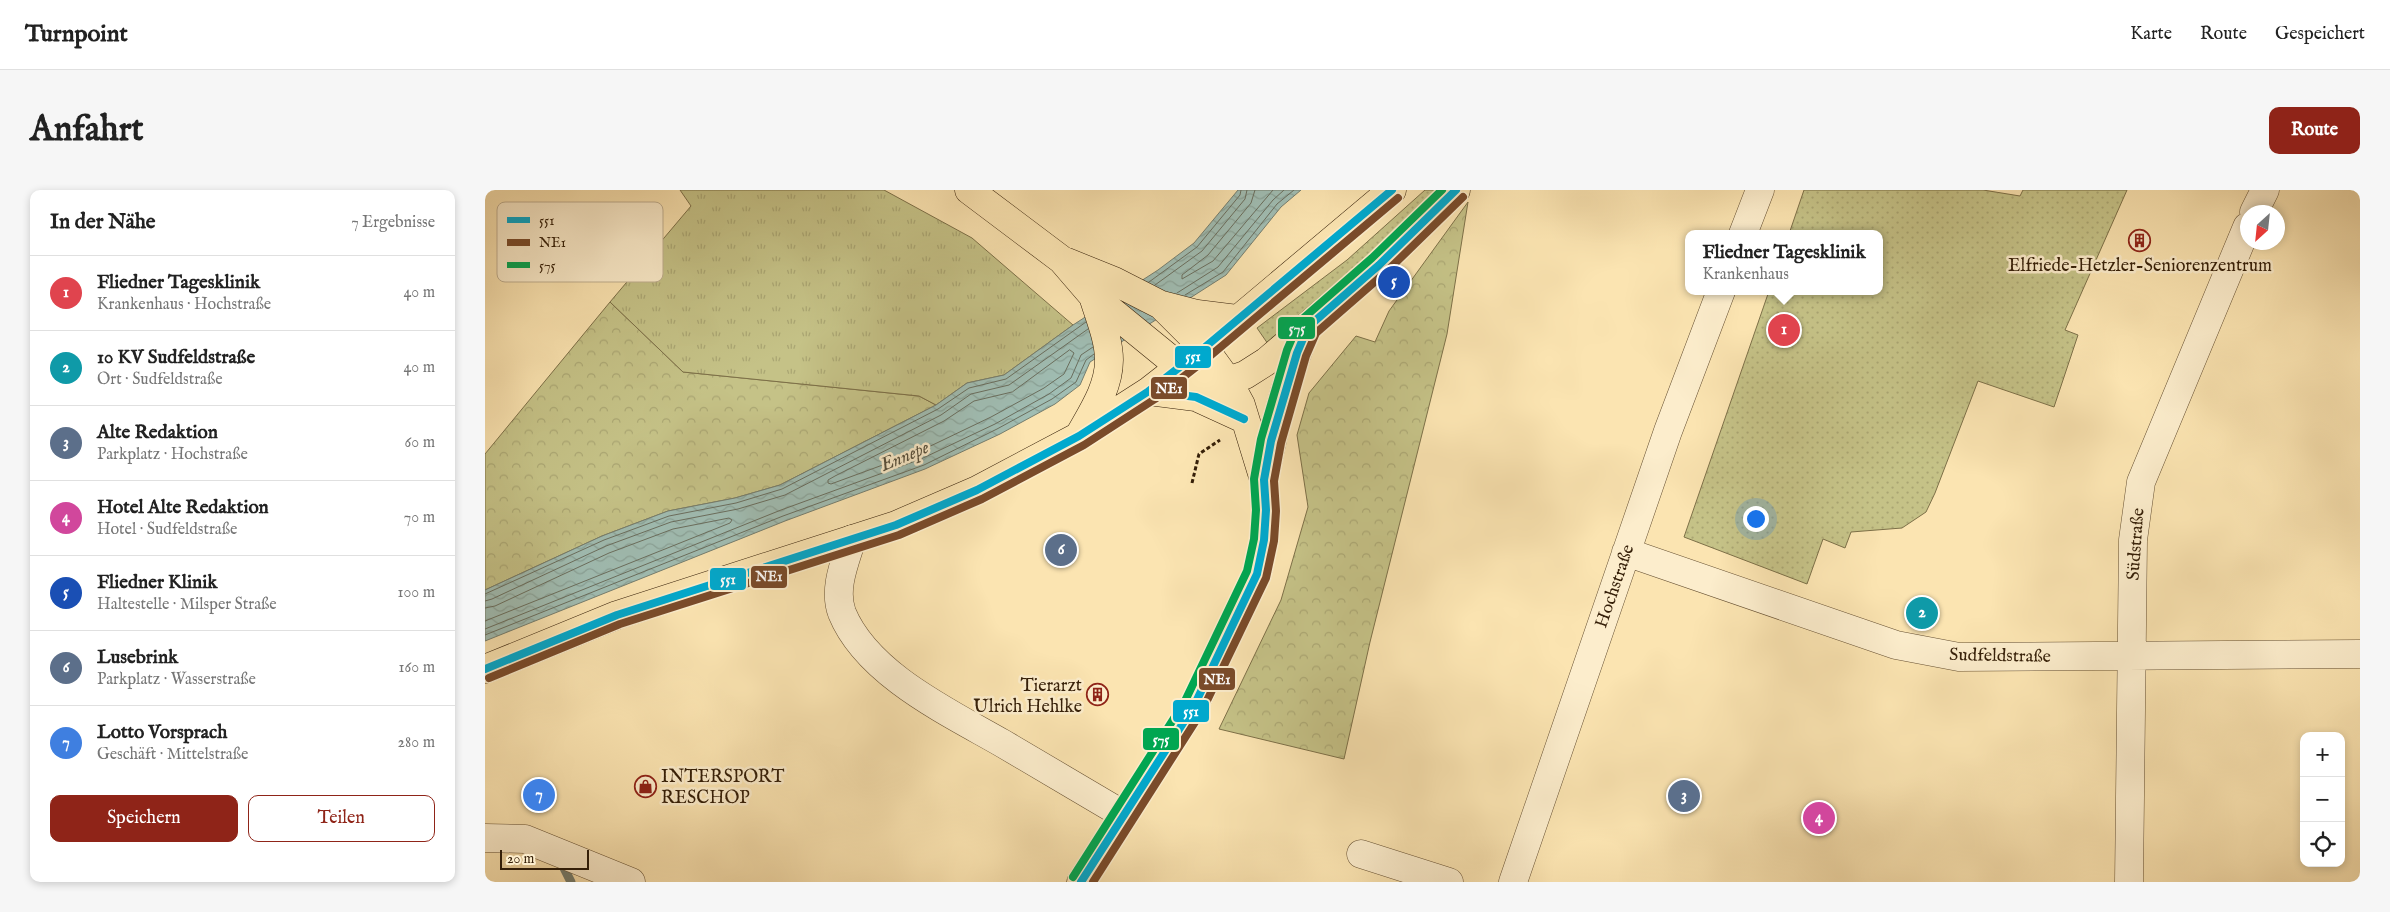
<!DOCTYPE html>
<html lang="de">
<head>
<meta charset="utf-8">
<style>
  body { margin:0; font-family:"IM FELL English",serif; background:#f6f6f6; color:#222 }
  .controls { position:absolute; right:15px; bottom:15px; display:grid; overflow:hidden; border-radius:10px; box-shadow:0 2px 8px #0003 }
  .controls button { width:45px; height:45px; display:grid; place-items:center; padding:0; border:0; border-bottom:1px solid #e0e0e0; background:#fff; color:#222; font:25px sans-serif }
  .compass { position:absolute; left:1755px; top:15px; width:45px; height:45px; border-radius:50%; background:#fff; box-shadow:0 2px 8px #0003; rotate:207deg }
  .scale { position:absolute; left:15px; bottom:12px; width:89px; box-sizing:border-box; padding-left:5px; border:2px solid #351f08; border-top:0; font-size:14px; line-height:18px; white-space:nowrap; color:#351f08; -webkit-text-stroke:4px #fcedcc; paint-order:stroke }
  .you { position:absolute; left:1270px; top:328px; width:18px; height:18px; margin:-12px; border:4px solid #fff; border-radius:50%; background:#1a73e8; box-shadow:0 0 0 8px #1a73e833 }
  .badge { display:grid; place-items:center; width:32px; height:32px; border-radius:50%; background:#8f2418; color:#fff; font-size:16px; font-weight:700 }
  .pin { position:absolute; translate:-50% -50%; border:2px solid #fff; box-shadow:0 1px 5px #0006 }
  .popup { position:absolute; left:1200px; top:40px; width:198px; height:65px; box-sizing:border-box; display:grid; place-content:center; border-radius:10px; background:#fff; filter:drop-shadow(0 1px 4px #0005); font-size:16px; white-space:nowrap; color:#767676 }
  .popup b { font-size:19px; color:#222 }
  .popup::after { content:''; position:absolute; left:50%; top:100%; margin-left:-10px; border:10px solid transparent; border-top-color:#fff }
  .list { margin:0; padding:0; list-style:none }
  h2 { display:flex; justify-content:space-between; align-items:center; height:65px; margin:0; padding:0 20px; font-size:21px }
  h2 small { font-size:16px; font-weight:400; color:#767676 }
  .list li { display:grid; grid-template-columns:32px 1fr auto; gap:15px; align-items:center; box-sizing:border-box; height:75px; padding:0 20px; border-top:1px solid #e0e0e0 }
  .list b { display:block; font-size:19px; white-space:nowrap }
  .list p { margin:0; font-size:16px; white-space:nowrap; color:#767676 }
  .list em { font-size:16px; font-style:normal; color:#767676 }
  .actions { display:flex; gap:10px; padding:15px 20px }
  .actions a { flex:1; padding:11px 0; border:1px solid #8f2418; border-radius:10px; text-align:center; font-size:18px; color:#8f2418 }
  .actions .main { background:#8f2418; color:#fff }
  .icon { flex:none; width:28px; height:28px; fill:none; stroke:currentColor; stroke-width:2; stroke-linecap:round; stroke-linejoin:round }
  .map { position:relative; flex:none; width:1875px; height:692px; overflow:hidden; border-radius:10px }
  header { display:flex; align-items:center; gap:30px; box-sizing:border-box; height:70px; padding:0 25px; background:#fff; border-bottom:1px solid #e0e0e0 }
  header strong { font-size:24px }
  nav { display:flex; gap:28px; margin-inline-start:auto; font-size:18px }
  .intro { display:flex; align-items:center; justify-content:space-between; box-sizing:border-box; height:120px; padding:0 30px }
  h1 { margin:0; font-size:35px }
  .button { padding:12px 22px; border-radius:10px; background:#8f2418; color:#fff; font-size:18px; font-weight:700 }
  main { display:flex; gap:30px; padding:0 30px }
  aside { flex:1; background:#fff; border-radius:10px; box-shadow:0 2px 8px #0003 }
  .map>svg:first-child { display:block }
</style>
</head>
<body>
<header>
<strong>Turnpoint</strong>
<nav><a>Karte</a><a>Route</a><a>Gespeichert</a></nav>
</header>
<div class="intro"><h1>Anfahrt</h1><a class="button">Route</a></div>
<main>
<aside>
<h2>In der Nähe<small>7 Ergebnisse</small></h2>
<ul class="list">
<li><span class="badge" style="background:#e0444e">1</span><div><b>Fliedner Tagesklinik</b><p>Krankenhaus · Hochstraße</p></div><em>40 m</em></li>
<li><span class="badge" style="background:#0f9aa8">2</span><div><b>10 KV Sudfeldstraße</b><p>Ort · Sudfeldstraße</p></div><em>40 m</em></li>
<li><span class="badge" style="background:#5c6f8a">3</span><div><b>Alte Redaktion</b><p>Parkplatz · Hochstraße</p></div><em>60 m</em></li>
<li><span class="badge" style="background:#d1479c">4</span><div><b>Hotel Alte Redaktion</b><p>Hotel · Sudfeldstraße</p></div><em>70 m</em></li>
<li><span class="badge" style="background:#1a4fb4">5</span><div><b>Fliedner Klinik</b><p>Haltestelle · Milsper Straße</p></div><em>100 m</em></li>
<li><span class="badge" style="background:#5c6f8a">6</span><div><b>Lusebrink</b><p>Parkplatz · Wasserstraße</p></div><em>160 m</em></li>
<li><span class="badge" style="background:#3f7fe0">7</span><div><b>Lotto Vorsprach</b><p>Geschäft · Mittelstraße</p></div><em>280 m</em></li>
</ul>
<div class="actions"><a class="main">Speichern</a><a>Teilen</a></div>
</aside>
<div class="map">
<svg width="1875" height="692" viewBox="0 0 1875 692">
  <defs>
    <pattern id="grass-dots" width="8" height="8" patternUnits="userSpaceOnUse" patternTransform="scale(1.25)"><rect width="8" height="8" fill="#c5c287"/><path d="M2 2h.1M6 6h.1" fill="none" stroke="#aaa673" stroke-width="1.8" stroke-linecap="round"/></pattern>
    <pattern id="forest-crowns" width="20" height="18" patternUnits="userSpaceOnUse" patternTransform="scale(1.25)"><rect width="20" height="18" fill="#c5c287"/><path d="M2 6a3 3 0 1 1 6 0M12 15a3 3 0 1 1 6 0" fill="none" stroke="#aaa673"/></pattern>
    <pattern id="park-tufts" width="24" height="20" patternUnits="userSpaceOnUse" patternTransform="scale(1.25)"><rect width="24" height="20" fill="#c5c287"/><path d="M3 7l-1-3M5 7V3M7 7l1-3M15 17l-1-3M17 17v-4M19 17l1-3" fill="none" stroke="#aaa673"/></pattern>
    <pattern id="water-waves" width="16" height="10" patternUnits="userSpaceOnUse" patternTransform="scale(1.25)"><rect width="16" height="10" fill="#a0bdb3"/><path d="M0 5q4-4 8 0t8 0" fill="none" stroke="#8aa298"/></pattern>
  </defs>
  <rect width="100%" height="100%" fill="#fbe4b1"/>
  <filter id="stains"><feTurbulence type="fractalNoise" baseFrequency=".004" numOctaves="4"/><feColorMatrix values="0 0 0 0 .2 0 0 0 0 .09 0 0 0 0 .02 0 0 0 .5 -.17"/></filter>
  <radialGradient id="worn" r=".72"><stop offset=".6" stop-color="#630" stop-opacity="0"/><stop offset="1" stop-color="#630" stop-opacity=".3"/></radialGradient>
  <path fill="url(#grass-dots)" stroke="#7d7048" d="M940 0H954L878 74 783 154 772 138 862 70Z
    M1319 0H1498L1535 6 1538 0H1642L1580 140 1593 145 1569 217 1493 191 1450 303 1441 322 1417 338 1366 342 1360 358 1338 349 1322 394 1199 347 1284 101H1394V44H1304Z"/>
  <path fill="url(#forest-crowns)" stroke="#7d7048" d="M983 12 962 144 885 452 859 569 734 539 796 410 823 317 812 245 824 203 871 146 890 152 904 121Z
    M125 112 198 182 434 206 451 215 295 295 250 308 183 321 117 346 0 400V264Z"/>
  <path fill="url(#park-tufts)" stroke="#7d7048" d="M195 0H399L487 48 588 135 519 185 482 193 451 215 434 206 198 182 125 112 206 16Z"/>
  <path fill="url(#water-waves)" stroke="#757e6f" d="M753 0H816L796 17 741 85 605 172 595 195 570 214 515 244 440 279 300 331 0 451V400L117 346 183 321 250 308 295 295 451 215 482 193 519 185 588 135 673 80 709 53Z"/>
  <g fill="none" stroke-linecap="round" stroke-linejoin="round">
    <path stroke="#6a6e5e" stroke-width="1" d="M770 0 766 13 723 65 697 85V89L728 71 788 0
      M664 92 712 57 755 5 756 0
      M670 95 717 61 760 9 762 0
      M692 103 733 77 788 10 799 0
      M700 105 738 82 792 14 809 0
      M585 160 589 163 579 184 559 198 506 227 433 262 346 294 343 293V290L350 286 459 231 489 211 527 202Z
      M0 404 119 350 184 326 251 313 297 299 453 219 484 198 521 189 601 132
      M0 411 7 409 121 356 186 332 253 319 300 305 456 225 486 204 524 195 603 139
      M0 418 10 416 124 363 188 339 244 328 247 330 245 333 0 431
      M0 439 296 320 436 269 510 234 564 204 586 188 596 165 608 157
      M0 445 298 326 439 275 512 239 567 209 591 192 601 170 609 164"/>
    <path stroke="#757e6f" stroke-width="9" d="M75 670 86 692"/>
    <defs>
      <path id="minor" d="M1769 22 1780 0
        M1258 44 1275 0
        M367 349C360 372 348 399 357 423 382 484 463 522 517 553 558 577 598 601 639 625
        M1141 362 1411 455 1474 467 1875 464
        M0 648 40 649 146 692
        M876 664 964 692
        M1028 692 1183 241 1236 101
        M1644 692 1648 350 1656 292 1762 37"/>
      <path id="major" d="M484 0 577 70 608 106 695 177 726 190 743 191 760 185 782 171 894 75 971 0
        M577 70 629 91 676 115 719 158 743 191 756 215 779 290 781 320 779 350 772 384 709 516 596 692
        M677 115 712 124 752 129
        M664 201 711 207 759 229
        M595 244C608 221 624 197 624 170 624 149 614 126 608 106
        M780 286C789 236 802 186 822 138
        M0 479 132 425 411 335 492 300 594 246 664 201 719 158 907 0"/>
    </defs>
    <use href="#minor" stroke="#665032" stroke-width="29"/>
    <use href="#major" stroke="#351f08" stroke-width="29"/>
    <path stroke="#351f08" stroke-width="3" stroke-dasharray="4 2.5" stroke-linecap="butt" d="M707 293 714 264 735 250"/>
    <use href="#minor" stroke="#fcedcc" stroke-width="28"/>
    <use href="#major" stroke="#fbe4b1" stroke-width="28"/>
    <defs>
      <path id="bus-1" d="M664 201 711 207 759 229
        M0 479 132 425 411 335 492 300 594 246 664 201 719 158 907 0
        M596 692 709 516 772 384 779 350 781 320 779 290 786 251 812 163 823 137 894 75 971 0"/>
      <path id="bus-2" d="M4 488 135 434 414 345 497 309 599 255 670 209 725 166 913 8
        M608 692 717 521 781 388 789 351 791 321 789 291 796 253 821 166 831 143 901 82 978 7"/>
      <path id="bus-3" d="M588 687 700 511 762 381 769 349 771 320 769 289 776 249 802 160 814 132 887 68 957 0"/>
    </defs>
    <use href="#bus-1" stroke="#fcedcc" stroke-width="11"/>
    <use href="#bus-2" stroke="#fcedcc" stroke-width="11"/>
    <use href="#bus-3" stroke="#fcedcc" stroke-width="11"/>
    <use href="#bus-1" stroke="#00a9ce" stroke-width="8"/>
    <use href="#bus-2" stroke="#7a4b2a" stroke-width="8"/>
    <use href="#bus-3" stroke="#00a651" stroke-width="8"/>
  </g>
  <defs>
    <symbol id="building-ring" viewBox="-11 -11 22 22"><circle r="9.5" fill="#fcedcc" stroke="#8f2418" stroke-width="1.5"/><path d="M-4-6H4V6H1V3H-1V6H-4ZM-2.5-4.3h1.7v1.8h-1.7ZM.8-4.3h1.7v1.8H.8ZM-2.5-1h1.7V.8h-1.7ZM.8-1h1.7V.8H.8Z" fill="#8f2418"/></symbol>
    <symbol id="shop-ring" viewBox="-11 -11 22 22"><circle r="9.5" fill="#fcedcc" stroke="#8f2418" stroke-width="1.5"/><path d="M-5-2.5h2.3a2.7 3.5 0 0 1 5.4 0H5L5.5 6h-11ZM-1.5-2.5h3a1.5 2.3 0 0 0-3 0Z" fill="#8f2418"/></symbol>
  </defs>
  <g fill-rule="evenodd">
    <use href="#building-ring" x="1642" y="38" width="25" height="25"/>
    <use href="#building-ring" x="600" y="492" width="25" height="25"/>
    <use href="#shop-ring" x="148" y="584" width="25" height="25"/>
  </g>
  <g text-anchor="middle" stroke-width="5" stroke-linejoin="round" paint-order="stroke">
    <g font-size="18" fill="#351f08" stroke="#fcedcc">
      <text x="1655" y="81">Elfriede-Hetzler-Seniorenzentrum</text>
      <text x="597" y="501" text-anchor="end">Tierarzt<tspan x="597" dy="21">Ulrich Hehlke</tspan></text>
      <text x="176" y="592" text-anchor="start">INTERSPORT<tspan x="176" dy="21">RESCHOP</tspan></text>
    </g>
    <g font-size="18" fill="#351f08" stroke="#fcedcc">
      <text transform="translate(1650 354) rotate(-86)" y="6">Südstraße</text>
      <text transform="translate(1129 396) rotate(-71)" y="6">Hochstraße</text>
      <text transform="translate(1515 465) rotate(1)" y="6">Sudfeldstraße</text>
    </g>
    <g font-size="19" font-style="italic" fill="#554e3b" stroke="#fcedcc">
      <text transform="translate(419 265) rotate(-23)" y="7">Ennepe</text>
    </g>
  </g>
  <rect x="12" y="12" width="166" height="80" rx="8" fill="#fcedcc" stroke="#c0af91" stroke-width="1"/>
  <rect x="22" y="27" width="23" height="6" fill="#00a9ce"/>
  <rect x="22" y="49" width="23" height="7" fill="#7a4b2a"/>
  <rect x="22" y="72" width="23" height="6" fill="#00a651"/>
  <g font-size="14" fill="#351f08">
    <text x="54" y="35">551</text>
    <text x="54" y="57">NE1</text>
    <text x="54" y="80">575</text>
  </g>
  <g stroke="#fcedcc" stroke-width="2">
    <rect x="792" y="126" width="39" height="24" rx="5" fill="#00a651"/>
    <rect x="689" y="155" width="38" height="24" rx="5" fill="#00a9ce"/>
    <rect x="665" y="186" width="38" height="24" rx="5" fill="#7a4b2a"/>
    <rect x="265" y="375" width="38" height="24" rx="5" fill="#7a4b2a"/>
    <rect x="224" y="377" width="38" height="24" rx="5" fill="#00a9ce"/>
    <rect x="713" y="477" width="38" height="24" rx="5" fill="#7a4b2a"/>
    <rect x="687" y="509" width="38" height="24" rx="5" fill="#00a9ce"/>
    <rect x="657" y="537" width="38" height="24" rx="5" fill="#00a651"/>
  </g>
  <g font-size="14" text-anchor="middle" font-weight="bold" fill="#fff">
    <text x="812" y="143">575</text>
    <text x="708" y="171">551</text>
    <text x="684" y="203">NE1</text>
    <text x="284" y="391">NE1</text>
    <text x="243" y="394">551</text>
    <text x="732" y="494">NE1</text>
    <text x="706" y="526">551</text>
    <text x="676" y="554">575</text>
  </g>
  <rect width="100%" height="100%" filter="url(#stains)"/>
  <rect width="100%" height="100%" fill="url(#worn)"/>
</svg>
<div class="controls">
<button>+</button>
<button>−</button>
<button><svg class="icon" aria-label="locate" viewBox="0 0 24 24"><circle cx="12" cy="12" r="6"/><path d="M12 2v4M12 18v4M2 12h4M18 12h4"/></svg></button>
</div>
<svg class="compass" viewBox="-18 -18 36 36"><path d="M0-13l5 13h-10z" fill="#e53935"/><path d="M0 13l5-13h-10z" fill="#767676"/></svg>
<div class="scale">20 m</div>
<div class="you"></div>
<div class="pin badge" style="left:1299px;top:140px;background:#e0444e">1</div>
<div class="popup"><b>Fliedner Tagesklinik</b>Krankenhaus</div>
<div class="pin badge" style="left:1437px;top:423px;background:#0f9aa8">2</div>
<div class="pin badge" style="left:1199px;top:606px;background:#5c6f8a">3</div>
<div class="pin badge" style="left:1334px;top:628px;background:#d1479c">4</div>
<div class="pin badge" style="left:909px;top:92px;background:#1a4fb4">5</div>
<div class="pin badge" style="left:576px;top:360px;background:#5c6f8a">6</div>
<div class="pin badge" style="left:54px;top:605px;background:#3f7fe0">7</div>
</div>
</main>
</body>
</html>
